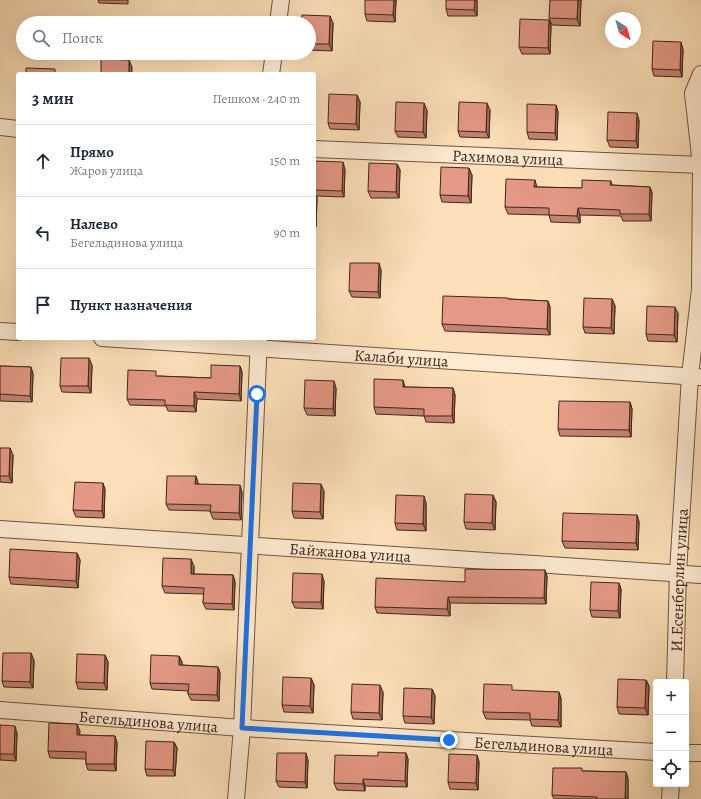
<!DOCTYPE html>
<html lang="ru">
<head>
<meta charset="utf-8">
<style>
  body { margin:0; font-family:Alegreya,serif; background:#f2f2f3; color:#1f2937 }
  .controls { position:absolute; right:12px; bottom:12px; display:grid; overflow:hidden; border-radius:4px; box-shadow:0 4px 16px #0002 }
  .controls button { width:36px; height:36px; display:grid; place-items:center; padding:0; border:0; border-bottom:1px solid #e0e1e3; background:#fff; color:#1f2937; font:20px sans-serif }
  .compass { position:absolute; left:605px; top:12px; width:36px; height:36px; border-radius:50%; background:#fff; box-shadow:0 4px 16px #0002; rotate:143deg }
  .stop { position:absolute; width:12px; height:12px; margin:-9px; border:3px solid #1a73e8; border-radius:50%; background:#fff }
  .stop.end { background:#1a73e8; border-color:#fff; box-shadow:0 1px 4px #0008 }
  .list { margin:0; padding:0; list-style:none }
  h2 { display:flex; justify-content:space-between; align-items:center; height:52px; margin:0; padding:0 16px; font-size:17px }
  h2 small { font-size:13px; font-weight:400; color:#747a83 }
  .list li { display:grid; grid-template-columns:26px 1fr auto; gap:12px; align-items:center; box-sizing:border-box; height:72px; padding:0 16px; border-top:1px solid #e0e1e3 }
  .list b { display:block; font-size:15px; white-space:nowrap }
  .list p { margin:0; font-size:13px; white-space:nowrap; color:#747a83 }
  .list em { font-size:13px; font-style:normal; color:#747a83 }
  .icon { flex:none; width:22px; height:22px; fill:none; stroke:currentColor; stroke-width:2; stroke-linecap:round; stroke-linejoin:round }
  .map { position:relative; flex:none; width:701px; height:799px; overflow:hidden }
  .search { position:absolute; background:#fff; box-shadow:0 4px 16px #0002; left:16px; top:16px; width:300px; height:44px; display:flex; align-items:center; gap:10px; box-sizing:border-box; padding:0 14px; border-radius:22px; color:#747a83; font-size:15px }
  .panel { position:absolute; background:#fff; box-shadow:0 4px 16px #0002; left:16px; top:72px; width:300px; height:268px; border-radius:4px }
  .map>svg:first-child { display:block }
</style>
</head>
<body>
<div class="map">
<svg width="701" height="799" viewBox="0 0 701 799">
  <rect width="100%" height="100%" fill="#fde0b9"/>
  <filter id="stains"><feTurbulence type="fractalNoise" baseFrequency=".005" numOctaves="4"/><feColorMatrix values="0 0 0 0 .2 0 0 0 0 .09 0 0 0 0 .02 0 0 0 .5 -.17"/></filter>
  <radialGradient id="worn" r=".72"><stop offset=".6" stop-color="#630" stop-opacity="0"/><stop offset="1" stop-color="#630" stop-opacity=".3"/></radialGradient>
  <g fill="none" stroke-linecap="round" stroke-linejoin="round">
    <defs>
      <g id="minor">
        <path d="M278 23 281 0"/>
        <path d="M271 74 274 53"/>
        <path d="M0 127 18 129"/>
        <path id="s1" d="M314 149 701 165"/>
        <path d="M0 331 18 332"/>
        <path id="s2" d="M102 338 699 377"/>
        <path id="s3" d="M0 529 701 575"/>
        <path id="s4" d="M675 682 678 572 690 376 700 289 701 165 693 93 701 74"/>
        <path id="s5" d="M0 710 242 728 656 752"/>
        <path d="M686 753H701"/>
        <path d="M236 799 242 728 259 338"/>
        <path d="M670 799 671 784"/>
      </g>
    </defs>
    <use href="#minor" stroke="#705442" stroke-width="18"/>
    <use href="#minor" stroke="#feebd2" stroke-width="16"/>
  </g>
  <path fill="#c48372" stroke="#41261a" d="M98 0H128V4L99 3Z
    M396 0 395 22 367 21 365 14Z
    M477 0V16H448L446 9Z
    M581 0 580 26 552 25 549 18Z
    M549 20 551 26 550 54H522L519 47Z
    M309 23H333L332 51 309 50Z
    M683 49 682 77 654 76 652 69Z
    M357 95 360 102 359 130 330 129 328 123Z
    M556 105 558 112 557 140 529 139 527 132Z
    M427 110 426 138 398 137 395 131Z
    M490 110 489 138 460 137 458 131Z
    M639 120 638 148 610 147 607 140Z
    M397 164 400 170 399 198H371L368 191Z
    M345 169 344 197 317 196V199L316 227H314V171Z
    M472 175 471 203 442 202 440 195Z
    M611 181 612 185 650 187 652 193 651 221H623L621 216 580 215V223L551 222 549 215 508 214 505 207 537 187 582 188Z
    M381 270 380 298 352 297 349 291Z
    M509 299 548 301 550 307V335L445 331 442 324Z
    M612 299 615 306 614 334 585 333 583 327Z
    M678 313 677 342 648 341 646 334Z
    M92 365 91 393 62 392 60 386Z
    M0 366 31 367 33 374 32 402 0 401Z
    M240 366 242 372 241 401 197 399 196 412 168 411 166 406 130 405 127 399 158 376 211 378Z
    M405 387 453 388 455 395 454 423 426 422 424 416 376 414 374 407Z
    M336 388 335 416 307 415 304 408Z
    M630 402 632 409 631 437 560 436 558 429Z
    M0 448 13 455 12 483 0 482Z
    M196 476 198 484 242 492 241 520 213 519 210 511 169 510 166 504Z
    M105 489 104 518 76 517 73 510Z
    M324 491 323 519 294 518 292 511Z
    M493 495 496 502 495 530 466 529 464 522Z
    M426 503V531L397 530 395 523Z
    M637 515 639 522 638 550 565 548 562 541Z
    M77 553 80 560 78 588 11 584 9 577Z
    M194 566V574L233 575 235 582 234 610 206 609 203 603 204 594 165 593 162 586Z
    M545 570 547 576 546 604 450 603V616L377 613 375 607 465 582Z
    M324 581 323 609 295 608 292 602Z
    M619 583 621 589 620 618 592 617 590 610Z
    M105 655 108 662 107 690 78 689 76 682Z
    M179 656 182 662V665L218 667 220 673 219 701 191 700 188 694V691L152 689 150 683Z
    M34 660 33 688 4 687 2 681Z
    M311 678 314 685 313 713 284 712 282 705Z
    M646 680 649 686 648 715 619 714 617 707Z
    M432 689 435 696 434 724 405 723 403 716Z
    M515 691 559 692 561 699V727L532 726 530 720 486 719 483 712Z
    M383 692 382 720 353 719 351 712Z
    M0 725 17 733 16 761 0 760Z
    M80 731 79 735 115 736 117 743 116 771 88 770 86 764V759L50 758 48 751Z
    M174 742 177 748 175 776H147L145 769Z
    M406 753 408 759 407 787 365 786V791L337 790 334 783 378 756Z
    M477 755 479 762 478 790 450 789 448 782Z
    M308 760 307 788 279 787 276 781Z
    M583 771 626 772 628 779V799H554L552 795Z"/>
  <path fill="#a06a5d" stroke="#41261a" d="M394 0H396L395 22 393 15Z
    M475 0H477V16L474 10Z
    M578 0H581L580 26 577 19Z
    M330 16 333 23 332 51 329 44Z
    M549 20 551 26 550 54 548 48Z
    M681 42 683 49 682 77 680 70Z
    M129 60 132 67V74H129Z
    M357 95 360 102 359 130 356 124Z
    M424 103 427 110 426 138 423 132Z
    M487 103 490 110 489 138 486 132Z
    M556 105 558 112 557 140 555 133Z
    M637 113 639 120 638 148 636 141Z
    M343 162 345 169 344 197 342 191Z
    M397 164 400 170 399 198 396 192Z
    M469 168 472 175 471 203 468 196Z
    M535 180 537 187H534Z
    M650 187 652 193 651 221 649 214Z
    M315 192 317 199 316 227 314 220Z
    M578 208 580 215V223L577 216Z
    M379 263 381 270 380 298 378 292Z
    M612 299 615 306 614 334 611 328Z
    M548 301 550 307V335L547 329Z
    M675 307 678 313 677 342 674 335Z
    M89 358 92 365 91 393 88 386Z
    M240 366 242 372 241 401 239 394Z
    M31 367 33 374 32 402 30 396Z
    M403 380 405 387H403Z
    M334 381 336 388 335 416 333 409Z
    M453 388 455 395 454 423 452 416Z
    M194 392 197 399 196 412 194 406Z
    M630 402 632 409 631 437 629 430Z
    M10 448 13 455 12 483 9 476Z
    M196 476 198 483V491L195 484Z
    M103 483 105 489 104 518 102 511Z
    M321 484 324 491 323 519 320 512Z
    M240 485 242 492 241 520 239 513Z
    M493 495 496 502 495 530 492 523Z
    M424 496 426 503V531L423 524Z
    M637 515 639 522 638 550 636 543Z
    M77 553 80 560 78 588 76 581Z
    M191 559 194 566 193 581 191 574Z
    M545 570 547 576 546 604 544 598Z
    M322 574 324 581 323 609 321 602Z
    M233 575 235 582 234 610 232 604Z
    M619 583 621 589 620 618 618 611Z
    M448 597 450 603V616L447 609Z
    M31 653 34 660 33 688 30 682Z
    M105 655 108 662 107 690 104 683Z
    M179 656 182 662 181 672 179 665Z
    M218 667 220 673 219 701 217 695Z
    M311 678 314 685 313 713 310 706Z
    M646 680 649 686 648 715 645 708Z
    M380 685 383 692 382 720 379 713Z
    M432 689 435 696 434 724 431 717Z
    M559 692 561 699V727L558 720Z
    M77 724 80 731 79 742 77 735Z
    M15 726 17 733 16 761 14 754Z
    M115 736 117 743 116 771 114 764Z
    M174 742 177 748 175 776 173 770Z
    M306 753 308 760 307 788 305 782Z
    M406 753 408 759 407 787 405 781Z
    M477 755 479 762 478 790 476 783Z
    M626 772 628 779V799H625Z
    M363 779 365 786V791L363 784Z"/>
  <path fill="#e49885" stroke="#41261a" d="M365 0H394L393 15 365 14Z
    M446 0H475L474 10 446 9Z
    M550 0H578L577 19 549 18Z
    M302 15 330 16 329 44H309V23H301Z
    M520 19 549 20 548 48 519 47Z
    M653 41 681 42 680 70 652 69Z
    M101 59 129 60V74H101Z
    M26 68 55 69V74H26Z
    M329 94 357 95 356 124 328 123Z
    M396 102 424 103 423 132 395 131Z
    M459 102 487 103 486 132 458 131Z
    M527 104 556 105 555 133 527 132Z
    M608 112 637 113 636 141 607 140Z
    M18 150V176H17Z
    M314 161 343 162 342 191 314 190Z
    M369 163 397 164 396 192 368 191Z
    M441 167 469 168 468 196 440 195Z
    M506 179 535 180 534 187 582 188V180L611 181 610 185 650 187 649 214H620V210L578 208 577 216 549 215V208L505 207Z
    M314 192H315L314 220Z
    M350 263H379L378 292 349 291Z
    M443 296 508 298V299L548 301 547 329 442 324Z
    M584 298 612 299 611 328 583 327Z
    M647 306 675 307 674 335 646 334Z
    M61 358H89L88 386H60Z
    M211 365 240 366 239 394 194 392V406L165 405V400L127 399 128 370 156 371V376L211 378Z
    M0 366 31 367 30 396 0 394Z
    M374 379 403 380V387L453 388 452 416H424V409L374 407Z
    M305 380 334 381 333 409 304 408Z
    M559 401 630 402 629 430 558 429Z
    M0 448H10L9 476H0Z
    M167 476H196L195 484 240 485 239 513 210 512 211 505 166 504Z
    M75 482 103 483 102 511 73 510Z
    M293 483 321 484 320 512 292 511Z
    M465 494 493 495 492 523 464 522Z
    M396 495 424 496 423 524 395 523Z
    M563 513 637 515 636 543 562 541Z
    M10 549 77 553 76 581 9 577Z
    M163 558 191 559V574L233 575 232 604 203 603 204 588 162 586Z
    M465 569 545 570 544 598 448 597 447 609 375 607 376 578 465 582Z
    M293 573 322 574 321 602H292Z
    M591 582 619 583 618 611 590 610Z
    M3 653H31L30 682 2 681Z
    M77 654 105 655 104 683 76 682Z
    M151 655 179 656V665L218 667 217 695 188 694 189 684 150 683Z
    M283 677 311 678 310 706 282 705Z
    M618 679 646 680 645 708 617 707Z
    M352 684 380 685 379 713 351 712Z
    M484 684 512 685V690L559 692 558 720 530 719V713L483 712Z
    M404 688 432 689 431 717 403 716Z
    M49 723 77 724V735L115 736 114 764H86V752L48 751Z
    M0 725 15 726 14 754H0Z
    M146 741 174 742 173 770 145 769Z
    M378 752 406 753 405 781 363 779V784L334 783 335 755 378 756Z
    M277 753H306L305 782 276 781Z
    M449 754 477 755 476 783 448 782Z
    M553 768H582V771L626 772 625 799H597V797L552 795Z"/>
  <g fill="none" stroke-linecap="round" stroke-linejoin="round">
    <path stroke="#1a73e8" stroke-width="5" d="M257 394 242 728 449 740"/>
  </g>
  <g text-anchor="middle" stroke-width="3.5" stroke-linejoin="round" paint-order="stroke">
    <g font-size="16" fill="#41261a" stroke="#feebd2">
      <text dy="6" stroke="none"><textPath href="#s1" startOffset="194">Рахимова улица</textPath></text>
      <text dy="6" stroke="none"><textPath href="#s2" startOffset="300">Калаби улица</textPath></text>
      <text dy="6" stroke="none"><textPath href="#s3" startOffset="351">Байжанова улица</textPath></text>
      <text dy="6" stroke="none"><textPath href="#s4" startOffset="102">И.Есенберлин улица</textPath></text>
      <text dy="6" stroke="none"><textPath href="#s5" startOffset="149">Бегельдинова улица</textPath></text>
      <text dy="6" stroke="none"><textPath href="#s5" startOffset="545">Бегельдинова улица</textPath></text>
    </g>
  </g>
  <rect width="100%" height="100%" filter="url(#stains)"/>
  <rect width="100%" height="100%" fill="url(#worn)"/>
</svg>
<div class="controls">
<button>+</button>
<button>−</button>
<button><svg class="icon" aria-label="locate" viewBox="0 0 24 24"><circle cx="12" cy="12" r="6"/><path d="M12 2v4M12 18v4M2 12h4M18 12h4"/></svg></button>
</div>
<svg class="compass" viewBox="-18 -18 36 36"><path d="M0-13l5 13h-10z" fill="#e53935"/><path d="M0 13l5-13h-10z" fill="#747a83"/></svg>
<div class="stop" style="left:257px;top:394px"></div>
<div class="stop end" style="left:449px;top:740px"></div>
<div class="search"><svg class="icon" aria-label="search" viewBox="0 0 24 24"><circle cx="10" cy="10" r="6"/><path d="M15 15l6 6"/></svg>Поиск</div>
<section class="panel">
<h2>3 мин<small>Пешком · 240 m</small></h2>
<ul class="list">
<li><svg class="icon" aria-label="ahead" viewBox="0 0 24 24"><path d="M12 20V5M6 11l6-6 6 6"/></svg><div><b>Прямо</b><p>Жаров улица</p></div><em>150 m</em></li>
<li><svg class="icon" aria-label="left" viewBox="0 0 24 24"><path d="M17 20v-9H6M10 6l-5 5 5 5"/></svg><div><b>Налево</b><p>Бегельдинова улица</p></div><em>90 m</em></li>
<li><svg class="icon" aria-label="arrive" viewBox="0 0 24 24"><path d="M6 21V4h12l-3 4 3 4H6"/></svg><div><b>Пункт назначения</b></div></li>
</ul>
</section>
</div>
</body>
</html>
